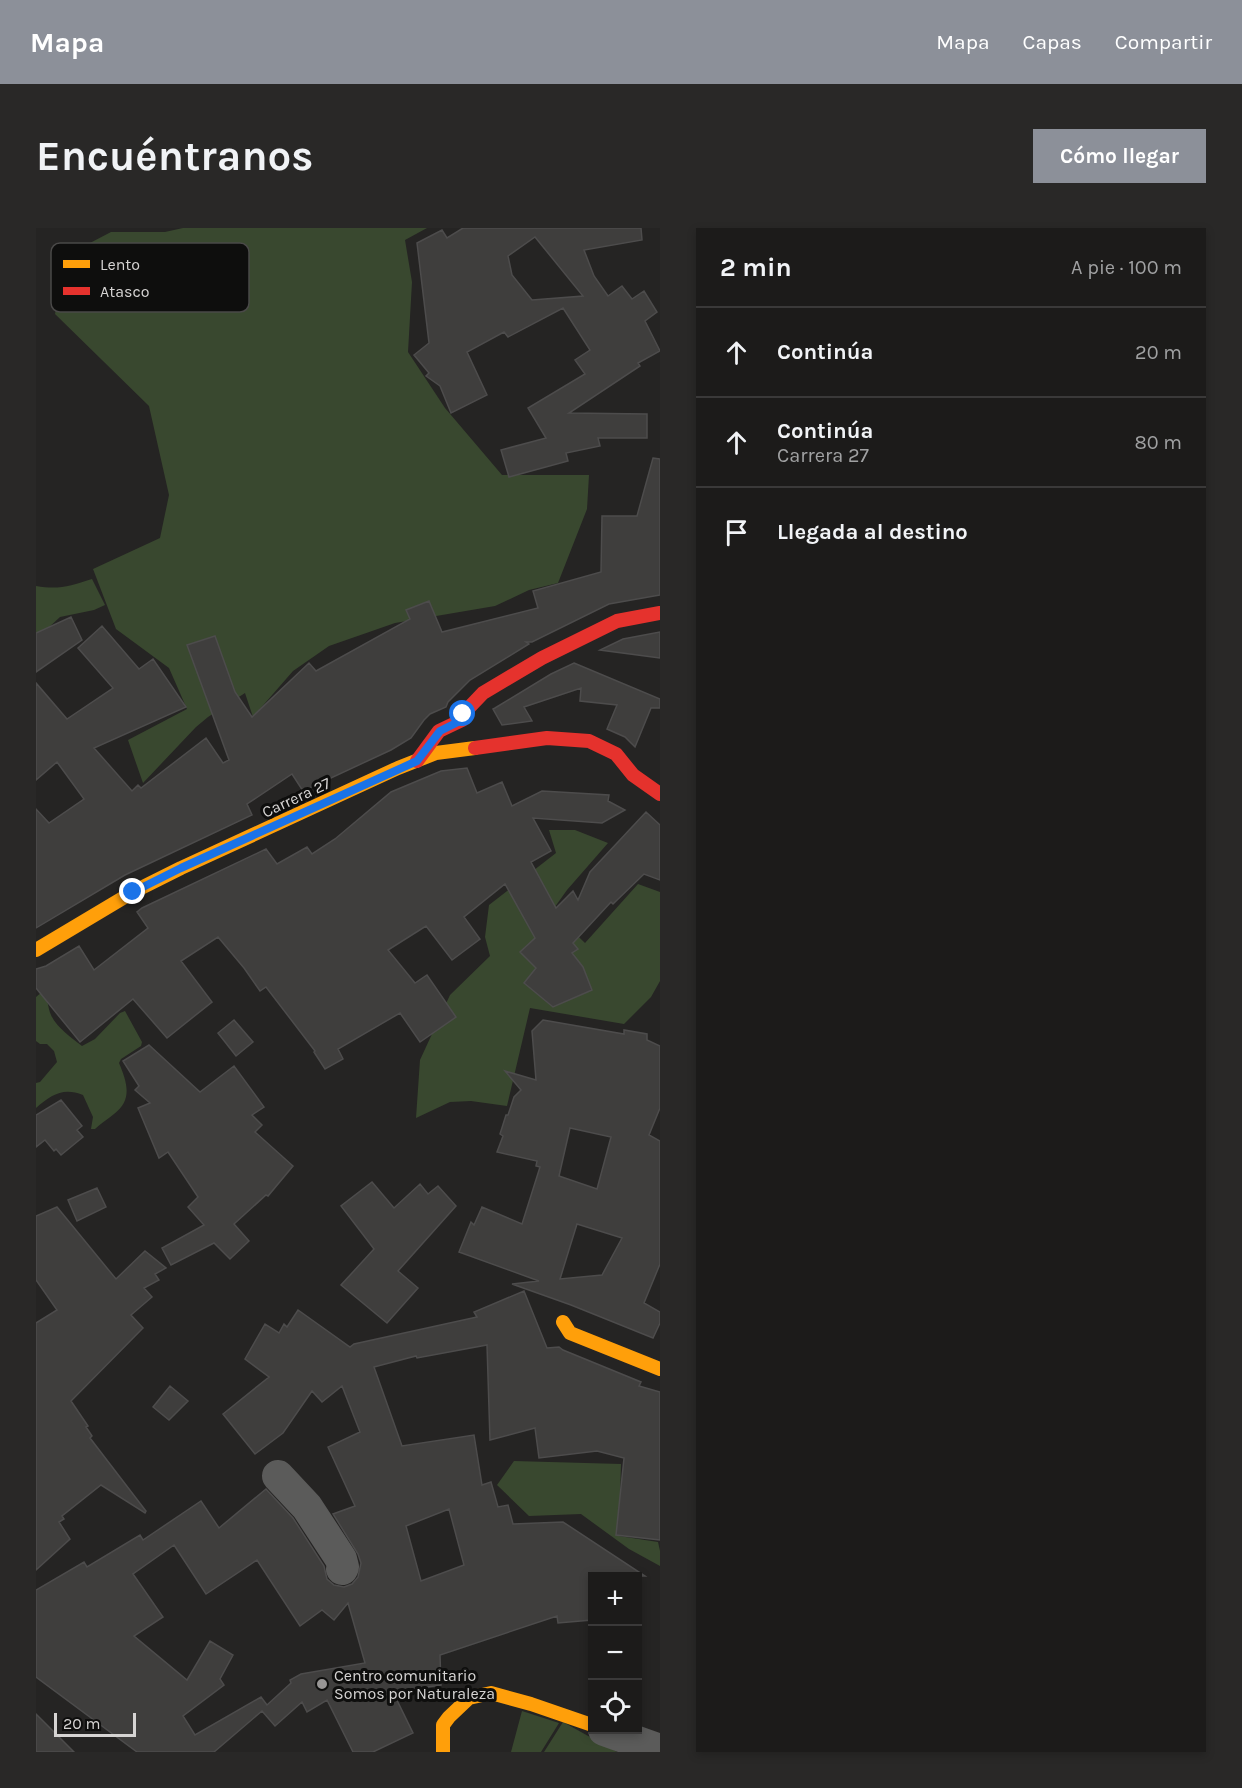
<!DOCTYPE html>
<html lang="es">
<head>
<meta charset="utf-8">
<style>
  body { margin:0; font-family:Karla,sans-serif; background:#292827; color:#f1f3f6 }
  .controls { position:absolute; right:18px; bottom:18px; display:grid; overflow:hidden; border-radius:0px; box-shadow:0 3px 9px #0003 }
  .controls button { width:54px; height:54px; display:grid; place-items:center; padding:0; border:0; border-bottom:2px solid #3a3939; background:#1c1b1a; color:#f1f3f6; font:30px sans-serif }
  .scale { position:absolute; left:18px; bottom:15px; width:82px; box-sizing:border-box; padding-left:6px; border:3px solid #d6d4d3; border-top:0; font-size:16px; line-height:21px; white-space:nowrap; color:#d6d4d3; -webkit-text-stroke:4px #0e0e0d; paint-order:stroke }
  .stop { position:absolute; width:18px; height:18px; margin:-14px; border:4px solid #1a73e8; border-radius:50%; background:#fff }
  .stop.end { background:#1a73e8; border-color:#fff; box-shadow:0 2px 6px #0008 }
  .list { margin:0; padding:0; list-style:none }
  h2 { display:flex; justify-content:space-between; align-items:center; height:78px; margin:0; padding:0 24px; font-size:26px }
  h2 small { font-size:20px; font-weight:400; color:#a0a1a2 }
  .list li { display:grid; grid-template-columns:39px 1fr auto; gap:18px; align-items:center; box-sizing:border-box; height:90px; padding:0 24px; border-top:2px solid #3a3939 }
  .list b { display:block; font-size:22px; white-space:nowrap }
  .list p { margin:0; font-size:20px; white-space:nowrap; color:#a0a1a2 }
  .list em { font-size:20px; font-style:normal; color:#a0a1a2 }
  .icon { flex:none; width:33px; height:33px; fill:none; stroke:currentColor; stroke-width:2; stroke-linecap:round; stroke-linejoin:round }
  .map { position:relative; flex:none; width:624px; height:1524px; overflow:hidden; border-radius:0px }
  header { display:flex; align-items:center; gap:36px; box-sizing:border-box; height:84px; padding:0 30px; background:#8c9099; color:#fff }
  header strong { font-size:28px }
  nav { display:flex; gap:33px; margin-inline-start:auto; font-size:21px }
  .intro { display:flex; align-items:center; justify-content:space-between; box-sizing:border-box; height:144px; padding:0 36px }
  h1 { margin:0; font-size:42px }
  .button { padding:15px 27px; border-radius:0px; background:#8c9099; color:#fff; font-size:21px; font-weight:700 }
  main { display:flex; gap:36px; padding:0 36px }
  aside { flex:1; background:#1c1b1a; border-radius:0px; box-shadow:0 3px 9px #0003 }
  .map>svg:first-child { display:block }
</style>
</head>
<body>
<header>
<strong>Mapa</strong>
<nav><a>Mapa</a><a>Capas</a><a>Compartir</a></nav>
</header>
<div class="intro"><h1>Encuéntranos</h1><a class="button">Cómo llegar</a></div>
<main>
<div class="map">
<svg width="624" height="1524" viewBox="0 0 624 1524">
  <rect width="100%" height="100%" fill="#252423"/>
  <path fill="#39482f" d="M147 0H391L369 12 376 54 372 124 409 180 466 247H553L551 281 522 355 493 362 459 378 359 395 293 418 257 443 217 489 209 465 172 489 160 499 107 555 92 512 151 481 133 440 80 401 57 341 124 310 133 267 113 178 19 86 31 27 75 4H129Z
    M56 351 69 377 58 382 24 389 10 402 0 408V358C23 362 34 358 56 351Z
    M513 602H539L572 615 531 662 516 683 549 715 602 656 624 664V753L615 769 588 796 494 780 471 878 435 873 414 874 380 890 384 832 414 767 454 728 449 709 453 677 520 625Z
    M6 764C13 771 11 778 15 787 20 799 36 810 46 818L59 811 84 785 89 783 106 814 105 818 85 831 83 835C91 854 97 872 78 886 71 892 65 895 59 901H55L57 889 47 867C27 859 15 867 0 880V855L4 854 21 834 18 823 11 816H4L0 813V769Z
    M478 1233 585 1236 583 1308 622 1314 624 1323V1338L593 1321 545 1286 493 1288 461 1257Z
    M486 1483 523 1495 505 1524H475Z
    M527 1494 581 1524H508Z"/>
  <path fill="#3f3e3d" stroke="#4d4c4c" stroke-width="1.5" fill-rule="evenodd" d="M427 0H605L606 12 548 22 558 48 572 68 586 58 596 71 608 63 621 84 609 93 624 123 602 135 604 138 533 185 611 186V210H562L564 218 530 225 532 233 473 249 465 222 510 210 492 180 549 146 539 132 554 122 527 80 472 109 468 104 431 124 451 167 415 185 404 158 390 148 393 145 378 127 393 115 381 15 406 2 411 10ZM499 9 547 68 496 72 476 47 472 28Z
    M617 230 624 231V367L573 376 496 414H490L493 416 434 452 412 474 410 479 394 486 388 492 375 510 355 522 267 563 256 546 211 576 216 587 89 647 0 700V581L13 595 48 571 21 534 0 552V455L31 491 77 460 42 420 66 398 103 441 117 431 150 479 58 520 96 563 102 557 105 560 170 510 187 535 193 532 151 417 179 408 199 464 216 489 273 435 280 443 374 391 370 382 393 373 406 404 502 380 497 363 565 344 566 288H601Z
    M35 389 46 412 0 444V405Z
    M624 404V430L564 422 587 411Z
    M538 435 624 471V480H615L599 519 589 509 571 501 581 477 544 473 545 460 488 479 496 493 466 497 457 481 459 480 515 446Z
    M431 540 441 565 466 554 476 578 506 563 573 567 572 573 589 582 566 595 497 590 515 623 495 634 520 680 537 663 542 672 554 644 610 584 624 597V652L608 646 577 676 575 674 537 715 542 721 536 725 547 739 556 762 517 779 488 755 500 740 484 724 499 710 469 656 428 689 444 711 416 732 390 698 352 722 379 755 391 747 420 789 384 814 364 785 302 821 307 831 289 841 278 824 279 823 230 759 224 763 208 740 182 709 145 733 176 774 131 810 97 771 44 814 0 760V741L10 738 43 718 58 742 112 700 101 684 106 680 230 621 241 636 271 619 276 626 299 611 355 564 405 543Z
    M198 792 217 814 200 828 182 805Z
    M507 792 588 806V802L611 806V812L624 818V880L613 907 624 913V1036L608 1075 624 1084V1095L617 1110 535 1077 476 1056 503 1053 423 1024 435 994 438 997 446 979 486 996 504 939 500 938 501 933 461 924 467 908 464 906 470 887H472L478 869 485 862 469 843 500 852 496 803ZM534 900 575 909 561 961 523 948ZM541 996 586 1010 566 1047 524 1051Z
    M113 817 164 864 198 838 228 879 216 887 226 897 219 904 257 938 232 968 230 967 198 996 213 1013 194 1031 178 1015 135 1037 126 1020 168 997 152 979 162 969 132 924 123 930 102 880 114 875 99 862 103 858 87 833Z
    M25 872 46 898 41 902 47 909 25 927 20 921 18 923 9 912 0 919V887Z
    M336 954 358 980 384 956 392 966 402 958 420 978 362 1043 382 1060 351 1095 305 1057 338 1021 305 978Z
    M61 960 70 979 41 993 32 972Z
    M21 979 80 1051 109 1023 130 1040 119 1046 123 1052 108 1060 116 1069 95 1087 107 1100 35 1173 52 1198 50 1199 56 1208 54 1210 110 1283 109 1285 65 1257 26 1288 28 1291 23 1294 34 1311 0 1342V1095L21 1082 0 1052V988Z
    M488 1063 511 1120 523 1119 527 1122 605 1154 603 1158 624 1164V1312L580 1307 588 1230 561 1223 503 1230 499 1200 454 1212 451 1117 381 1130 380 1128 338 1139 366 1218 438 1207 446 1257 455 1254 462 1279 472 1277 477 1296 527 1294 609 1348H556V1392L522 1395 521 1388 404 1427 405 1457 357 1464 377 1505 337 1524H317L291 1472 271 1484 266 1474 239 1498 226 1483 178 1524H101L0 1449V1362L48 1334 51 1339 104 1307 107 1312 165 1273 183 1300 230 1261 257 1290 288 1338 291 1351 298 1357 308 1359 316 1356 322 1349 325 1335 322 1326 297 1286 319 1278 292 1219 324 1204 306 1158 286 1174 276 1163 247 1205 219 1226 187 1186 233 1149 209 1131 229 1096 243 1105 248 1096 251 1099 262 1082 314 1119 318 1116 441 1089 438 1084ZM413 1281 428 1337 385 1353 370 1298ZM138 1317 170 1366 221 1332 264 1398 286 1382 298 1392 312 1375 329 1435 265 1446 254 1452 255 1455 231 1477 225 1469 159 1507 147 1488 188 1457 184 1451 197 1427 174 1413 151 1452 98 1408 127 1389 97 1346Z
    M134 1158 152 1173 133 1192 117 1179Z
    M0 1486 38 1524H0Z"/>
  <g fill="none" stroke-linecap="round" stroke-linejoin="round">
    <path stroke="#5b5b5a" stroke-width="32" d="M242 1248 271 1279 305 1331 307 1339 306 1341
      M568 1502 624 1522"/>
    <path stroke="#ff9f0a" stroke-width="14" d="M0 722 97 664 145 640 362 540 400 525 439 520
      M527 1094 534 1105 624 1141
      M407 1524V1497L413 1489 433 1470 455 1465 495 1476 556 1497"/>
    <path stroke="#e5322d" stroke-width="14" d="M439 520 511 510 553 513 580 526 597 547 624 566
      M381 533 403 503 426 492V487L447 465 506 430 581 393 624 385"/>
  </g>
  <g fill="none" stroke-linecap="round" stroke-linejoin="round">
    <path stroke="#1a73e8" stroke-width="8" d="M97 664 145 640 381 533 404 503 426 492 427 486"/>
  </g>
  <circle fill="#989695" stroke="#0e0e0d" stroke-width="2" cx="286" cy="1456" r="6"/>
  <g text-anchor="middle" stroke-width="6" stroke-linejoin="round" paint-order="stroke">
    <g font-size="16" fill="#d6d4d3" stroke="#0e0e0d">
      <text transform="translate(260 569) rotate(-25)" y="6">Carrera 27</text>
    </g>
    <g font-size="16" fill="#d6d4d3" stroke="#0e0e0d" text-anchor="start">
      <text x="298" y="1453">Centro comunitario<tspan x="298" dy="18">Somos por Naturaleza</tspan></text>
    </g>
  </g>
  <rect x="15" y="15" width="198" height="69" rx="9" fill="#0e0e0d" stroke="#4a4948" stroke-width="1.5"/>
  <rect x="27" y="32" width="27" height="8" fill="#ff9f0a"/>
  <rect x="27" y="59" width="27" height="8" fill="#e5322d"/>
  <g font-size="16" fill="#d6d4d3">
    <text x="64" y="42">Lento</text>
    <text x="64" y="69">Atasco</text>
  </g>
</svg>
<div class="controls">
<button>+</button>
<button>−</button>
<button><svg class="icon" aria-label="locate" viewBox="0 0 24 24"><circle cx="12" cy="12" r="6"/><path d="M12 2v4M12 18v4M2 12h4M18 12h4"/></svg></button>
</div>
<div class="scale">20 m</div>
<div class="stop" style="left:427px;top:486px"></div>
<div class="stop end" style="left:97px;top:664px"></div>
</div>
<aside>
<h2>2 min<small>A pie · 100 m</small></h2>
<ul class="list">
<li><svg class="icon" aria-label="ahead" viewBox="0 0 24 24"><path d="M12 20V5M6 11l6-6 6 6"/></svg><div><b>Continúa</b></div><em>20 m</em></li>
<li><svg class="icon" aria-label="ahead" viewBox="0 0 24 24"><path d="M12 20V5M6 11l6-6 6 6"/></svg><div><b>Continúa</b><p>Carrera 27</p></div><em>80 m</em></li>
<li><svg class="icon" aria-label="arrive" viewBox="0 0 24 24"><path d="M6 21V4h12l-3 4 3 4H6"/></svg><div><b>Llegada al destino</b></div></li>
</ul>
</aside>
</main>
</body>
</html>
